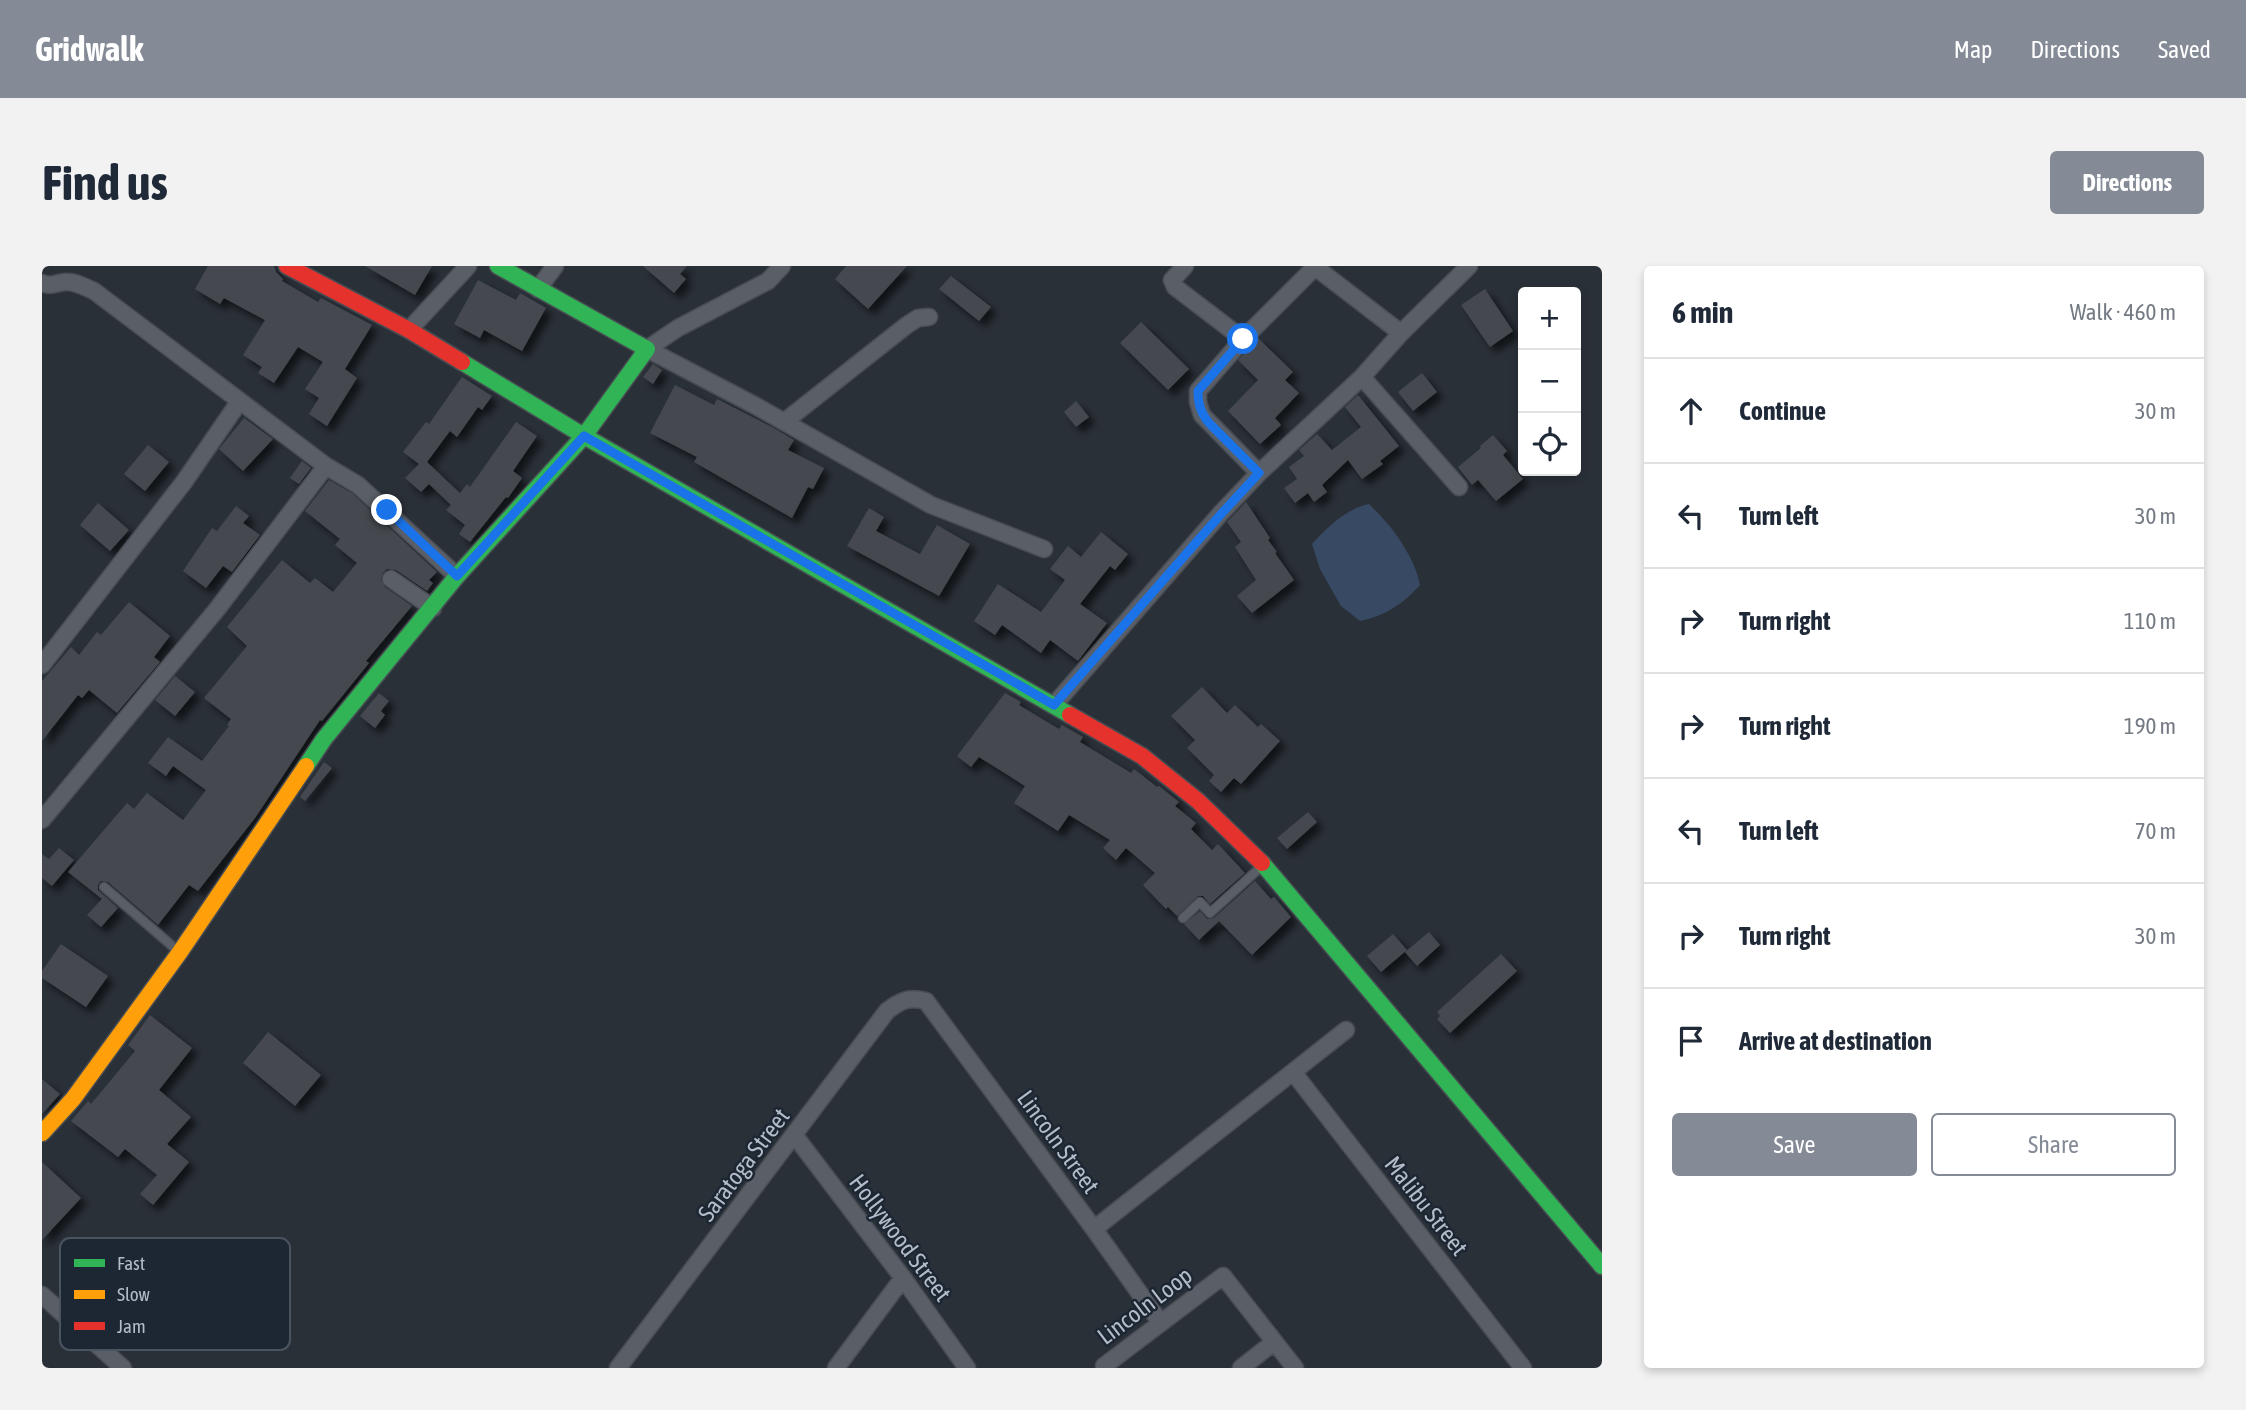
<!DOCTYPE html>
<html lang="en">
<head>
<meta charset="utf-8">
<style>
  body { margin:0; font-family:"Asap Condensed",sans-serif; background:#f2f2f3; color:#1f2937 }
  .controls { position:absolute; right:21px; top:21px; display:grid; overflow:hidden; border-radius:7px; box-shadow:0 4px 10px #0003 }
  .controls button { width:63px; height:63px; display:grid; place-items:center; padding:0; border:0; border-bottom:2px solid #e0e1e3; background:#fff; color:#1f2937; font:35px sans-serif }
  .stop { position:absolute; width:21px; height:21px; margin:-16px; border:5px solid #1a73e8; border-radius:50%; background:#fff }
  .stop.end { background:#1a73e8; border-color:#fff; box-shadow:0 2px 7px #0008 }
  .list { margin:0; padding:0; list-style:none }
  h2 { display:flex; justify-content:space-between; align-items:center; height:91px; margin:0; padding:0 28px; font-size:30px }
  h2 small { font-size:23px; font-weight:400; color:#747a83 }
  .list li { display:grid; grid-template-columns:46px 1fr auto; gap:21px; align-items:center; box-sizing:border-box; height:105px; padding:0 28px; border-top:2px solid #e0e1e3 }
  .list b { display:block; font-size:26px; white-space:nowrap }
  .list em { font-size:23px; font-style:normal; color:#747a83 }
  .actions { display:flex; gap:14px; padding:21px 28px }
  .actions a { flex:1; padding:16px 0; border:2px solid #848b96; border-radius:7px; text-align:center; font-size:24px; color:#848b96 }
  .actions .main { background:#848b96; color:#fff }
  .icon { flex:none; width:38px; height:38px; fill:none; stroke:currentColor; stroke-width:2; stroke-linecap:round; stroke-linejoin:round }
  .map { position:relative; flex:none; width:1560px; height:1102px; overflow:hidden; border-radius:7px }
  header { display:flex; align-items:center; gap:42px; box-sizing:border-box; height:98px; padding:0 35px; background:#848b96; color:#fff }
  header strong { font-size:33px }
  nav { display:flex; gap:38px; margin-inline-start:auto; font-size:24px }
  .intro { display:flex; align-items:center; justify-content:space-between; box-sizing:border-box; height:168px; padding:0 42px }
  h1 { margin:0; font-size:49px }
  .button { padding:18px 32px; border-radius:7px; background:#848b96; color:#fff; font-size:24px; font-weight:700 }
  main { display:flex; gap:42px; padding:0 42px }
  aside { flex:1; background:#fff; border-radius:7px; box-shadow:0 4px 10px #0003 }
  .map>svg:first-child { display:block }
</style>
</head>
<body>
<header>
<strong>Gridwalk</strong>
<nav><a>Map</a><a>Directions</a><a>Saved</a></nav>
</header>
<div class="intro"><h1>Find us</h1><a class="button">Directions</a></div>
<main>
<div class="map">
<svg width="1560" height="1102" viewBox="0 0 1560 1102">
  <defs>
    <filter id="shadow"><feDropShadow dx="6" dy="6" stdDeviation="3.5" flood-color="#0009"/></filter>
  </defs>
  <rect width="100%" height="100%" fill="#2a3038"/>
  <path fill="#384963" d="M1327 238C1349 259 1372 289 1378 319 1361 338 1343 350 1318 355L1299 340 1278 303 1270 278C1286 261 1303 243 1327 238Z"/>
  <path fill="#444950" filter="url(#shadow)" d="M166 0H232L234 6 241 13 240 15 276 36 279 32 330 59 303 103 315 112 285 160 267 148 277 132 263 123 281 96 256 81 232 117 216 107 220 101 201 89 223 54 182 32 178 38 153 23Z
    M323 0H390L373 29Z
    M601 0H645L638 8 644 13 632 27Z
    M804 0H865L826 43 793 13Z
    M909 10 949 41 937 55 897 23Z
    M436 14 474 34 478 27 504 42 480 85 442 64 438 72 412 58Z
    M1443 23 1471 65 1448 81 1419 39Z
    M1099 56 1147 103 1126 124 1078 77Z
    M1216 72 1251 106 1243 114 1257 127 1233 152 1239 159 1218 178 1186 145 1216 114 1196 94Z
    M611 98 620 104 611 118 601 111Z
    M1380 107 1395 126 1371 145 1356 126Z
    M420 111 450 130 440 144 436 141 415 171 408 165 385 196 418 227 425 218 428 221 474 156 495 170 471 205 480 212 466 232 464 231 428 276 417 268 423 259 404 244 409 239 387 218 379 226 363 212 377 198 361 186 384 156 387 158Z
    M633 119 672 139 675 133 732 162 752 174 746 184 782 202 771 223 766 221 750 252 652 196 655 191 608 167Z
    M1316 129 1357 180 1338 195 1341 198 1320 213 1306 194 1280 219 1285 226 1272 236 1266 227 1253 237 1242 222 1255 213 1247 201 1262 190 1257 184 1275 168 1290 184 1319 161 1303 141Z
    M1034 135 1047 151 1034 161 1022 146Z
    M202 152 231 173 201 205 177 183Z
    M1451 169 1465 185 1461 189 1481 213 1454 235 1436 214 1430 219 1416 201 1439 182 1438 180Z
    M106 179 127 196 103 225 82 208Z
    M260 195 269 202 257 218 248 212Z
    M287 214 310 227 395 306 387 314 391 317 385 325 354 304 345 303 341 307 339 313 343 321 370 340 324 395 327 397 280 455 278 454 213 552 156 625 147 619 116 659 66 616 59 615 56 619V624L76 642 59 661 45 649 60 633 26 606 85 537 92 543 105 527 141 554 164 524 131 500 124 510 106 497 126 471 160 495 187 460 185 459 189 453 162 432 205 380 185 361 240 294 268 317 273 312 291 326 315 297 293 279 298 273 263 245Z
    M1204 236 1228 272 1226 274 1235 286 1233 287 1252 314 1210 347 1195 330 1214 314 1193 281 1199 276 1185 256Z
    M56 237 87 264 68 285 38 259Z
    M194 240 207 250 201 257 218 269 190 306 181 300 164 322 141 305 170 262 175 265Z
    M827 242 842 251 834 265 878 288 895 259 928 278 897 330 805 280Z
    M1059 266 1086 288 1073 304 1068 300 1038 338 1065 357 1036 395 1008 374 999 387 960 359 953 369 932 355 956 318 999 346 1023 314 1008 303 1026 280 1039 291Z
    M87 336 128 370 112 391 118 396 75 447 47 424 40 432 36 429 0 475V415L29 381 37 389 55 366 59 369Z
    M133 410 153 426 133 450 113 434Z
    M1160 421 1185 447 1193 439 1216 461 1219 458 1238 475 1199 518 1192 512 1179 526 1167 515 1172 509 1145 482 1153 474 1129 450Z
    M337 427 347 435 339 445 343 449 333 462 318 450Z
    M963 427 979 436 977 439 1017 463 1020 459 1041 471 1038 476 1089 507 1092 503 1115 521 1117 520 1137 536 1133 540 1154 557 1149 563 1170 584 1176 578 1203 607 1168 638 1161 630H1156L1135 650 1126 641 1124 643 1101 619 1113 607 1084 582 1074 594 1061 582 1068 574 1027 549 1016 565 972 537 983 520 937 491 929 501 915 490Z
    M282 496 290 502 263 535 258 531Z
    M1266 546 1275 556 1245 583 1235 572Z
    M17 582 32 594 10 620 0 612V588L7 593Z
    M1213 615 1229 633 1232 631 1249 651 1210 689 1177 655 1157 674 1142 658 1158 645 1165 653 1172 652Z
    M1387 666 1398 679 1375 700 1363 686Z
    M1351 668 1365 684 1339 706 1325 690Z
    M19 678 66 710 44 741 0 712V705Z
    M1459 688 1475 705 1408 767 1395 753 1398 750 1395 746Z
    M108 749 150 782 117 824 149 851 125 878 147 896 111 939 98 928 115 909 83 883 76 891 29 855 46 835 49 838 93 785 86 779Z
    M226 766 279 809 253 840 201 797Z
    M0 813 18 828 0 848Z
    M0 896 39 932 0 974Z"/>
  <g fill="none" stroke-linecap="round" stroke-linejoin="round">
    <defs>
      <path id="lane" d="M62 621 136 685
        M1141 652 1158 636 1168 647 1220 600"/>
      <path id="street" d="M740 0 726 15 636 62 605 83 714 140 889 239 1002 283
        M1143 0 1130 14 1133 21 1201 73
        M0 17C10 21 13 17 23 16 33 15 43 21 52 25L284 200 316 219 415 310
        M496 23 513 0
        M367 64 426 0
        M1320 111 1417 221
        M742 156 865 59 876 52 887 51
        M1217 207 1160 149 1156 136V125L1201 73 1273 1 1359 67
        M349 313 391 342
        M0 399 142 216 197 136
        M1012 439 1179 247 1217 207 1320 111 1359 67 1427 0
        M0 554 176 342 284 200
        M1251 806 1481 1102
        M753 870 861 1012 925 1102
        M1052 963 1304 764
        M0 1029 81 1102
        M576 1102 845 745C859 734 867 731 884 735L1052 963 1118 1056
        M794 1102 861 1012
        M1064 1102 1062 1100 1181 1010 1253 1102
        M1199 1102 1232 1076"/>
      <path id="fast" d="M420 96 542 170 1028 449
        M264 500 282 473 415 310 542 170 605 83 456 0
        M1220 597 1560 1000"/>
      <path id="slow" d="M0 867 31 833 138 686 264 500"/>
      <path id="jam" d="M245 0 367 64 420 96
        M1028 449 1100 490 1156 535 1220 597"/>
    </defs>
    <use href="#lane" stroke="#484c53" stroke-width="11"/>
    <use href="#street" stroke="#484c53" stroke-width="19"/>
    <use href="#fast" stroke="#484c53" stroke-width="19"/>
    <use href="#slow" stroke="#484c53" stroke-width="19"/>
    <use href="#jam" stroke="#484c53" stroke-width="19"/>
    <use href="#lane" stroke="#5a5e66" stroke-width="8"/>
    <use href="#street" stroke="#5a5e66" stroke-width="16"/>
    <use href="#fast" stroke="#30b455" stroke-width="16"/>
    <use href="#slow" stroke="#ff9f0a" stroke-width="16"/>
    <use href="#jam" stroke="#e5322d" stroke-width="16"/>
  </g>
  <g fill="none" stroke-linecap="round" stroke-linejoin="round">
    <path stroke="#1a73e8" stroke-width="9" d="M345 244 415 310 542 170 1012 439 1180 247 1217 207 1167 157C1159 147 1156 139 1156 125L1201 73"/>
  </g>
  <g text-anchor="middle" stroke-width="5" stroke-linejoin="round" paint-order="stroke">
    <g font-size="24" fill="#b4bcc9" stroke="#1d2633">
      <text transform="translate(1016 876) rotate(54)" y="8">Lincoln Street</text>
      <text transform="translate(702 899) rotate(-53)" y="8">Saratoga Street</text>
      <text transform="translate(1384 940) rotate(52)" y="8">Malibu Street</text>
      <text transform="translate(858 972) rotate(53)" y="8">Hollywood Street</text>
      <text transform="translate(1103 1040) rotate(-37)" y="8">Lincoln Loop</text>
    </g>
  </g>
  <rect x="18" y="972" width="230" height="112" rx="10" fill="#1d2633" stroke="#4a5360" stroke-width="2"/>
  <rect x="32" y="993" width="31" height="8" fill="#30b455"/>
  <rect x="32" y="1024" width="31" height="9" fill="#ff9f0a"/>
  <rect x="32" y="1056" width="31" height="8" fill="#e5322d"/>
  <g font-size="19" fill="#b4bcc9">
    <text x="75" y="1004">Fast</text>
    <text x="75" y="1035">Slow</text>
    <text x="75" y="1067">Jam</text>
  </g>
</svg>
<div class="controls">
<button>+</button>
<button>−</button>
<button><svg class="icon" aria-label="locate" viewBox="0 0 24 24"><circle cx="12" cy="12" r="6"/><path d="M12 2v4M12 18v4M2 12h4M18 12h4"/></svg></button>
</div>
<div class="stop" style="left:1201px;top:73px"></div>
<div class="stop end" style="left:345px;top:244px"></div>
</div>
<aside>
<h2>6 min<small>Walk · 460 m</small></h2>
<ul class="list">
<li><svg class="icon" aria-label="ahead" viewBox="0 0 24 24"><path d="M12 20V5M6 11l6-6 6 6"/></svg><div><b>Continue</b></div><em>30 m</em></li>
<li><svg class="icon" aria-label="left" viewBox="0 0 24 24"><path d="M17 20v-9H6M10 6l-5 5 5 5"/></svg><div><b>Turn left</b></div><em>30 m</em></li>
<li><svg class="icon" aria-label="right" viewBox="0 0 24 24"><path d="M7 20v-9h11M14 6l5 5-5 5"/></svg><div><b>Turn right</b></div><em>110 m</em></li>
<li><svg class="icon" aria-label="right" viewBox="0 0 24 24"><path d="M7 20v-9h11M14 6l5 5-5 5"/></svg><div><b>Turn right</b></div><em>190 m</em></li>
<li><svg class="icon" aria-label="left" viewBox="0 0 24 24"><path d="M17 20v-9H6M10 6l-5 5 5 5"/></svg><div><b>Turn left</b></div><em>70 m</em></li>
<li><svg class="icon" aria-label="right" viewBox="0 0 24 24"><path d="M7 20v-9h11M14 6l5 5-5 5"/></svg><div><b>Turn right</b></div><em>30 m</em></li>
<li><svg class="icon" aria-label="arrive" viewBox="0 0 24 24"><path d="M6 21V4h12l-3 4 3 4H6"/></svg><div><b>Arrive at destination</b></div></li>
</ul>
<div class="actions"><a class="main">Save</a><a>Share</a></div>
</aside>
</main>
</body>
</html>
